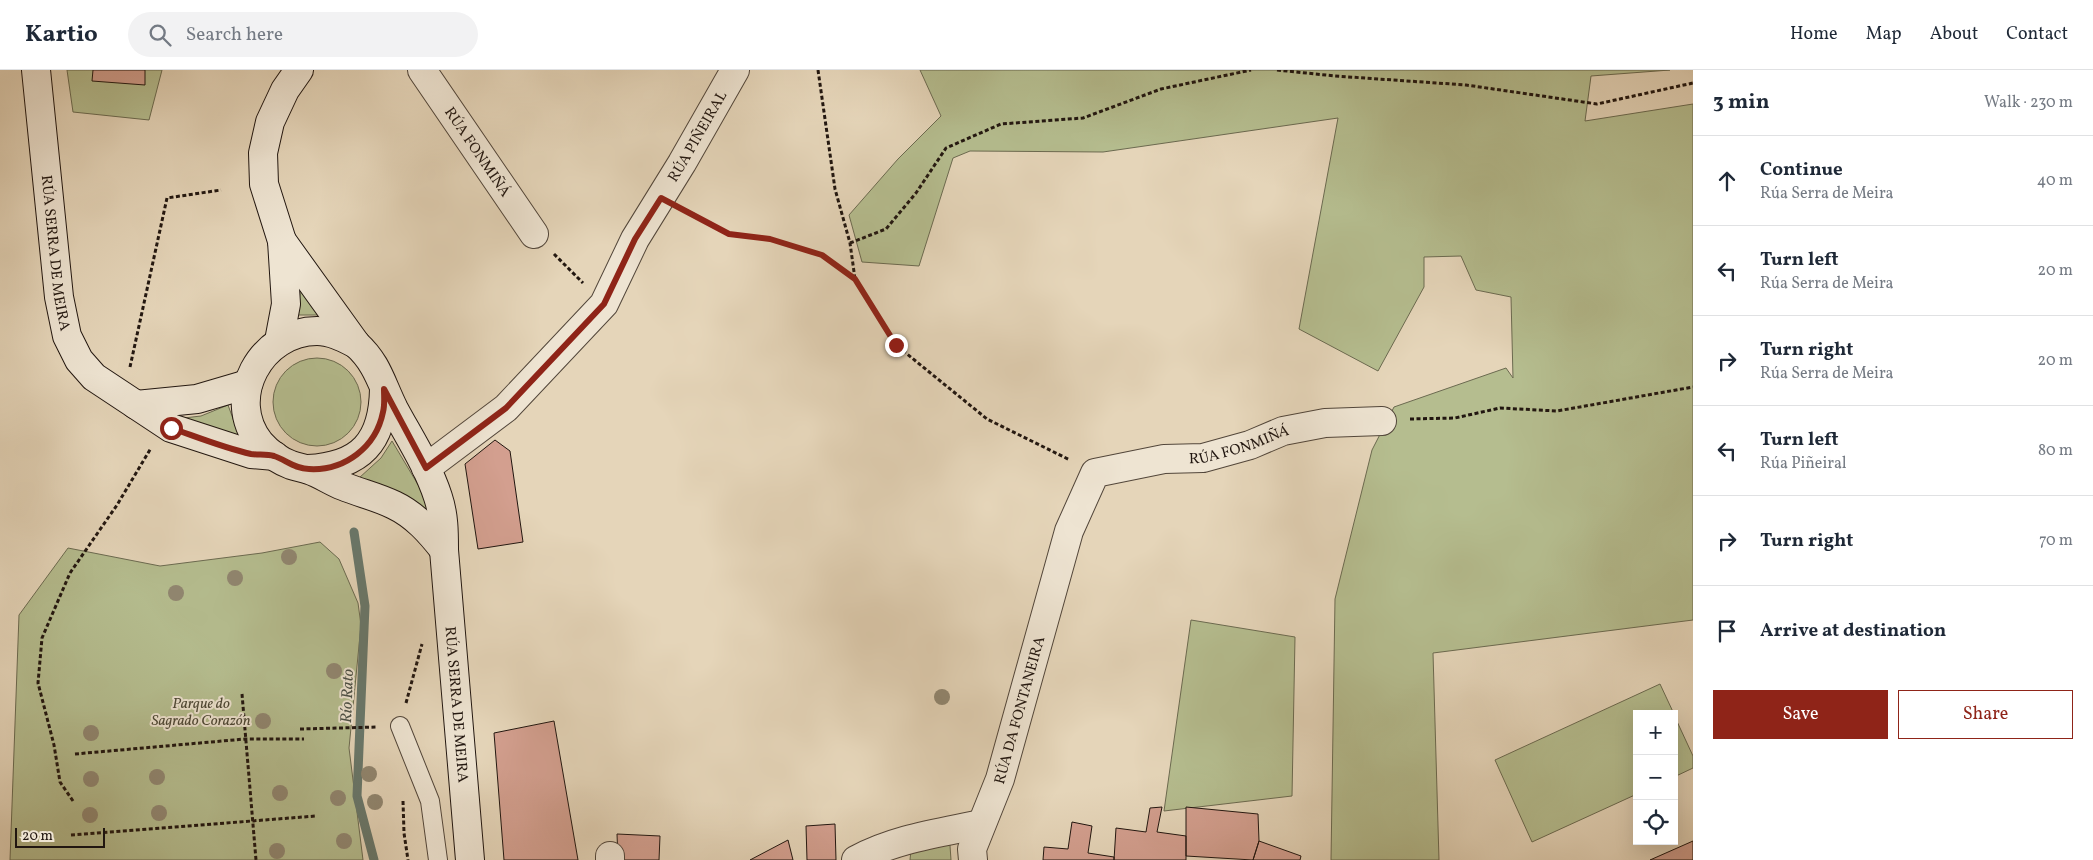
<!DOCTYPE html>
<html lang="en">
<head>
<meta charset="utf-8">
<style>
  body { margin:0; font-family:Vollkorn,serif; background:#f2f2f3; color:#1f2937 }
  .controls { position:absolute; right:15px; bottom:15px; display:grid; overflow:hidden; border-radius:0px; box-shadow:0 5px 20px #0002 }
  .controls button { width:45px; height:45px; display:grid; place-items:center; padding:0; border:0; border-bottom:1px solid #e0e1e3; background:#fff; color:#1f2937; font:25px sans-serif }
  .scale { position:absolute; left:15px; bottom:12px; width:90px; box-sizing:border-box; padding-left:5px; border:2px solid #211610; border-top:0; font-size:14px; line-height:18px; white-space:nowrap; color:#211610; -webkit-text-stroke:4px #eee4d2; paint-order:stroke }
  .stop { position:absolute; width:15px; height:15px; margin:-11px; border:4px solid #8f2418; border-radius:50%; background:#fff }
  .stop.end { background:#8f2418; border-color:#fff; box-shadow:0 1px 5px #0008 }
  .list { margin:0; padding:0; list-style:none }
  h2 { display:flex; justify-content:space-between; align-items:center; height:65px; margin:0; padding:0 20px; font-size:21px }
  h2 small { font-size:16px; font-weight:400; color:#747a83 }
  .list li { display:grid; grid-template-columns:32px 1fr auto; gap:15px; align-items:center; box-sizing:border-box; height:90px; padding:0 20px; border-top:1px solid #e0e1e3 }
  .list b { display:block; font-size:19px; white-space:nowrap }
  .list p { margin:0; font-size:16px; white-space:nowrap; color:#747a83 }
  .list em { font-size:16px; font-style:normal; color:#747a83 }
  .actions { display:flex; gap:10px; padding:15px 20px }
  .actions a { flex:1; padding:11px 0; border:1px solid #8f2418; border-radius:0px; text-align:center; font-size:18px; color:#8f2418 }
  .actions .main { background:#8f2418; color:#fff }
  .icon { flex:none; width:28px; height:28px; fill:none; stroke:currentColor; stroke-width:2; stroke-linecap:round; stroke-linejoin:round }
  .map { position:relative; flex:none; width:1693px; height:790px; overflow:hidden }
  header { display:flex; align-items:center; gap:30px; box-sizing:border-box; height:70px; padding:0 25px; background:#fff; border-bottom:1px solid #e0e1e3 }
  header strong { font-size:24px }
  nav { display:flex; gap:28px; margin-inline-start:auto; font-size:18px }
  .search { width:350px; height:45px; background:#f2f2f3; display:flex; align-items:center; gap:12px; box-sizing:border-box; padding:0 18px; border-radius:28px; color:#747a83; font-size:19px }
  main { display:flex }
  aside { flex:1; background:#fff }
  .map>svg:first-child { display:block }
</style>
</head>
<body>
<header>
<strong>Kartio</strong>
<div class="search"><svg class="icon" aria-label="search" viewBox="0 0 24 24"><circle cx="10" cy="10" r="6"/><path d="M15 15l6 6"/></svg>Search here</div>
<nav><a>Home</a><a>Map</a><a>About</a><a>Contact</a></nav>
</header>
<main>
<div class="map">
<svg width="1693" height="790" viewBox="0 0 1693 790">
  <rect width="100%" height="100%" fill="#e5d5b9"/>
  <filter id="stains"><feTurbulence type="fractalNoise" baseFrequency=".004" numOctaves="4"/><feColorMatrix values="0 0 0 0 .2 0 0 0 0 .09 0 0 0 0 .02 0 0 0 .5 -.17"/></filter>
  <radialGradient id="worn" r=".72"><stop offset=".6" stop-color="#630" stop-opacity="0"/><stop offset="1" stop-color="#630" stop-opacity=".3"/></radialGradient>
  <path fill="#b5bd8f" stroke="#6b6a50" d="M67 0H162L149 50 73 42Z
    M920 0H1670L1591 6 1585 51 1693 34V550L1433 583 1439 790H1331L1335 529 1372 380 1394 337 1506 298 1513 308 1511 227 1476 220 1461 186 1424 187V217L1378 301 1299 259 1338 48 1103 82 970 81 953 88 919 196 862 192 849 145 898 89 941 46Z
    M294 201 321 245H297L300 224Z
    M273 332a44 44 0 1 1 88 0a44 44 0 1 1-88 0Z
    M228 335 240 368 175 349 201 346Z
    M392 371 420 418 428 438 422 441 359 408 381 388Z
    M320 472 339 489 358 533 361 555 349 678 363 790H10L19 545 68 478 160 496 262 483Z
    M1191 550 1295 567 1292 726 1164 741Z
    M1660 614 1674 644H1637V724L1532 772 1495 690Z
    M1674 645 1693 686V698L1674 707Z
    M949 761 951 790H910L912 769Z"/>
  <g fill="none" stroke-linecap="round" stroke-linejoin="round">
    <path stroke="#68786c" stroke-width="9" d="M354 462 365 536 357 726 374 790"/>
  </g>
  <path fill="#d39f8f" stroke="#211610" d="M93 0H145V15L92 11Z
    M495 370 510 381 523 472 478 479 465 394Z
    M554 651 578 790H504L494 663Z
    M1162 737 1157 762 1186 766V790H1114L1116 758 1146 762 1150 738Z
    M1186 737 1258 744 1259 771 1253 790 1186 786Z
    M1072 752 1092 756 1088 783 1114 787V790H1043L1044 777 1068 779Z
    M835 754 836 790H807L806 756Z
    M617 764 660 766 659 790H618Z
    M788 770 793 790H750Z
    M1259 771 1301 786 1300 790H1253Z
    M1693 771V790H1650Z"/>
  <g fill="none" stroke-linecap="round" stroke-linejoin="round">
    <defs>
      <path id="lane" d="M400 656 430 731 438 790"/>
      <g id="street">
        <path id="s1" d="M422 0 534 164"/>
        <path id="s2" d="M426 398 506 338 604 234 635 169 682 93 735 0"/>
        <path d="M610 790V786"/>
        <path d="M856 790C894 769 939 763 981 754"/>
        <path id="s3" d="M973 790 972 779 1000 709 1069 461 1095 403 1164 389 1203 388 1250 375 1283 361 1325 353 1382 351"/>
      </g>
      <g id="secondary">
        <path id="s4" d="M36 0 59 227 67 266 79 290 94 307 171 358 251 384 275 386"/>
        <path id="s5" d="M282 171 356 274C378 294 381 313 394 339 409 367 428 396 438 427 444 445 444 462 444 480L470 790"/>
        <path d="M279 271 286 234 282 171 264 114 263 83 270 52 285 20 299 0"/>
        <path d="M356 274C344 268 331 261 317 261 261 261 224 328 260 373 268 382 280 391 291 395 297 397 303 398 309 400 321 404 332 412 343 416 360 423 378 427 394 435 415 445 430 462 444 480"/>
        <path d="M136 335 197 329 248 314"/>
        <path d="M308 399C361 396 383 372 384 319"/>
      </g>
    </defs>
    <use href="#lane" stroke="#52463a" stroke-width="20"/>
    <use href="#street" stroke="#52463a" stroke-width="30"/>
    <use href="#secondary" stroke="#211610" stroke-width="30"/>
    <path stroke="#211610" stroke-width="3" stroke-dasharray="4 2.5" stroke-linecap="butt" d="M818 0 835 119 850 173 855 209 896 275 987 349 1070 390
      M1277 0 1335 6 1466 15 1597 34 1693 13
      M686 140 729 164 771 169 822 185 855 209
      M850 173 886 159 916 123 946 78 1001 54 1083 48 1161 19 1251 0
      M554 184 583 213
      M130 297 167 128 221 120
      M1410 349 1455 348 1500 338 1557 341 1693 317
      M242 624 256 790
      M406 633 422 574
      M300 659 377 657
      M75 684 245 669H304
      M73 731 60 712 54 675 38 613 42 568 70 503 117 435 151 378
      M403 731 404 763 408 790
      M71 765 316 746"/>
    <use href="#lane" stroke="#eee4d2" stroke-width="18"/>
    <use href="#street" stroke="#eee4d2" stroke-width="28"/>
    <use href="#secondary" stroke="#eee4d2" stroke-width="28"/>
  </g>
  <g fill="#918771">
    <circle cx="289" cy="487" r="8"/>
    <circle cx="235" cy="508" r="8"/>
    <circle cx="176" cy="523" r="8"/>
    <circle cx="334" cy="601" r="8"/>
    <circle cx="942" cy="627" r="8"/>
    <circle cx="263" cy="651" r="8"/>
    <circle cx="91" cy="663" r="8"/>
    <circle cx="369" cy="704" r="8"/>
    <circle cx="157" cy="707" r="8"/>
    <circle cx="91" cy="709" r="8"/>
    <circle cx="280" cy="723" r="8"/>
    <circle cx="338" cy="728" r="8"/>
    <circle cx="375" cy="732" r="8"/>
    <circle cx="159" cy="743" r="8"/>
    <circle cx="90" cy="745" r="8"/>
    <circle cx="344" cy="771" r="8"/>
    <circle cx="277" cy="781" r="8"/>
  </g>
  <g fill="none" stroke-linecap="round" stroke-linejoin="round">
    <path stroke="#8f2418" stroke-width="6" d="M171 358C197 367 224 378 251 384 259 385 267 384 274 386 286 390 295 399 309 399 345 401 376 377 383 342 385 335 384 326 384 319L426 398 506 338 604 234 635 169 661 128 729 164 770 169 822 185 855 209 896 275"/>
  </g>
  <g text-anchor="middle" stroke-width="4" stroke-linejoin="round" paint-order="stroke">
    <g font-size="15" fill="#211610" stroke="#eee4d2">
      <text dy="5" stroke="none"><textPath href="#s2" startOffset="435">RÚA PIÑEIRAL</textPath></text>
      <text dy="5" stroke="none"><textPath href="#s1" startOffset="99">RÚA FONMIÑÁ</textPath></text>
      <text dy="5" stroke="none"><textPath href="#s4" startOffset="184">RÚA SERRA DE MEIRA</textPath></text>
      <text dy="5" stroke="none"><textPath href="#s3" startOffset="555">RÚA FONMIÑÁ</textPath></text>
      <text dy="5" stroke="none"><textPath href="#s5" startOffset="510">RÚA SERRA DE MEIRA</textPath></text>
      <text dy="5" stroke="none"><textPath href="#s3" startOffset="158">RÚA DA FONTANEIRA</textPath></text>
    </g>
    <g font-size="15" font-style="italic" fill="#4d4836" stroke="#eee4d2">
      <text x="201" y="638">Parque do<tspan x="201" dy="17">Sagrado Corazón</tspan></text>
    </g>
    <g font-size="16" font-style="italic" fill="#4a4f46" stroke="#eee4d2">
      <text transform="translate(346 626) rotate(-88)" y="6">Río Rato</text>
    </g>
  </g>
  <rect width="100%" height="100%" filter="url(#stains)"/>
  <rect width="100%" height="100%" fill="url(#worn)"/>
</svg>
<div class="controls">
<button>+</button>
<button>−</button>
<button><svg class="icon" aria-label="locate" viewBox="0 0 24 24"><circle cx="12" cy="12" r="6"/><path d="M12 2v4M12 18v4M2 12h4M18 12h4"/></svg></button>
</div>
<div class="scale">20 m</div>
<div class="stop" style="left:171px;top:358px"></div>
<div class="stop end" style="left:896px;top:275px"></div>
</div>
<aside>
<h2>3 min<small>Walk · 230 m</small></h2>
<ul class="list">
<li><svg class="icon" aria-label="ahead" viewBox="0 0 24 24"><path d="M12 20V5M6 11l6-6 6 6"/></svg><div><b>Continue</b><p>Rúa Serra de Meira</p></div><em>40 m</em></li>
<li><svg class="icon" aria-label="left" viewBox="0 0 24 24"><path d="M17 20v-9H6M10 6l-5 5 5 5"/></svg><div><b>Turn left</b><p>Rúa Serra de Meira</p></div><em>20 m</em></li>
<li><svg class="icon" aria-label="right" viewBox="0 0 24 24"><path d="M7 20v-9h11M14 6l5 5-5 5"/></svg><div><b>Turn right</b><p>Rúa Serra de Meira</p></div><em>20 m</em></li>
<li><svg class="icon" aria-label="left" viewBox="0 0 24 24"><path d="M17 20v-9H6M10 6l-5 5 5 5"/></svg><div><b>Turn left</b><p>Rúa Piñeiral</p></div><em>80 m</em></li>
<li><svg class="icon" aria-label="right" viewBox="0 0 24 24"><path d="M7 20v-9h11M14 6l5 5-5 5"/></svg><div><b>Turn right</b></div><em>70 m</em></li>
<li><svg class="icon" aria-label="arrive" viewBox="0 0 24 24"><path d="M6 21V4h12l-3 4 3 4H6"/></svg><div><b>Arrive at destination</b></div></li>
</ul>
<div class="actions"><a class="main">Save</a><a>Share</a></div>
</aside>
</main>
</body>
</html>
